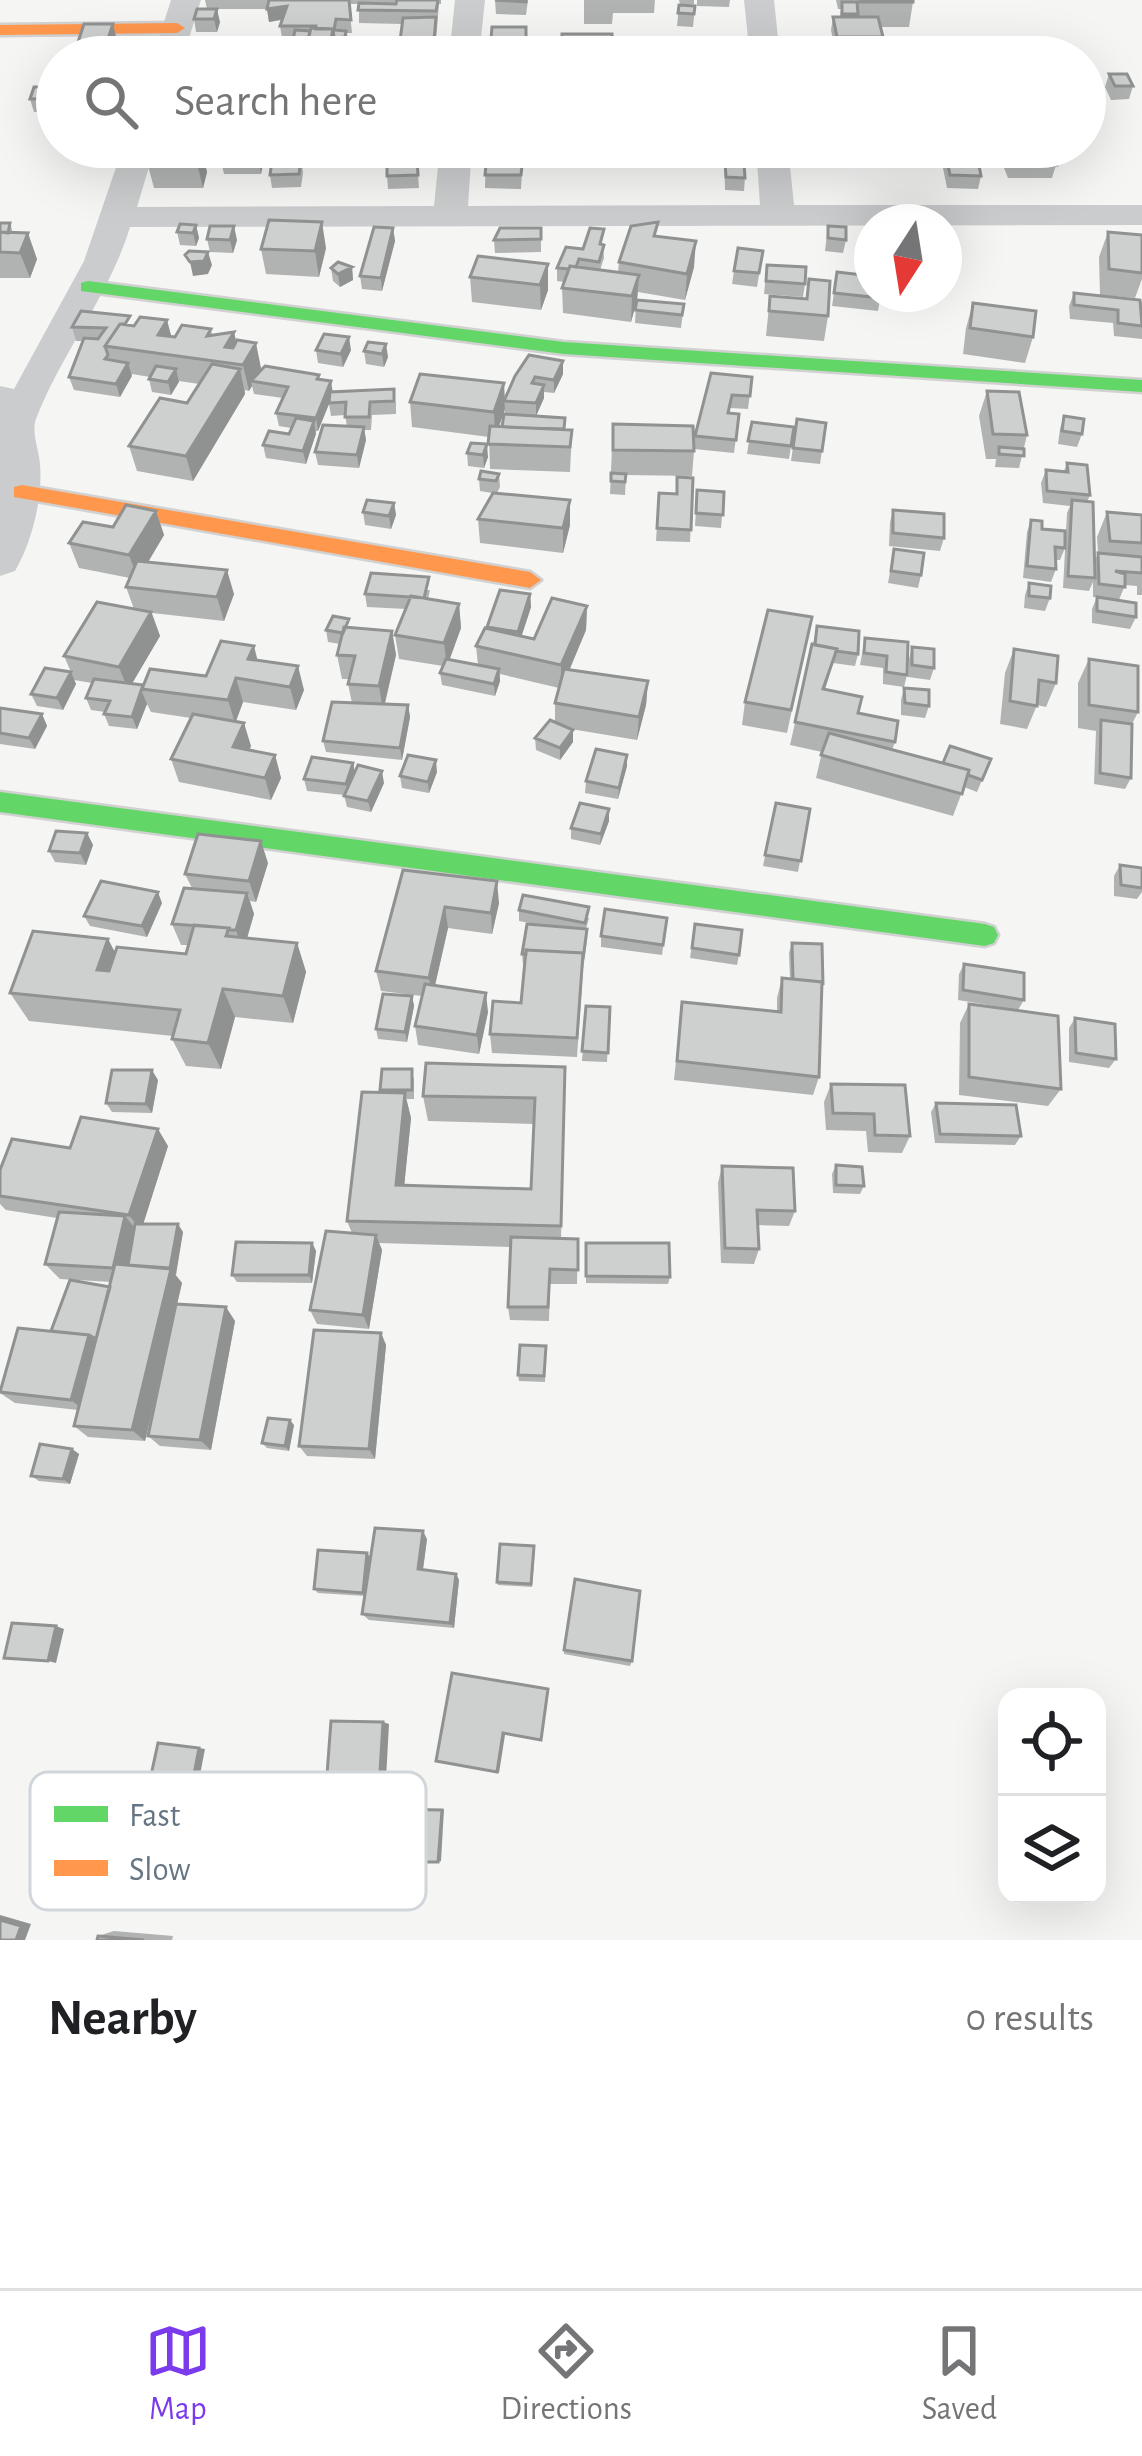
<!DOCTYPE html>
<html lang="en">
<head>
<meta charset="utf-8">
<style>
  body { margin:0; font-family:"Alegreya Sans",sans-serif; background:#f6f6f6; color:#202124 }
  .controls { position:absolute; right:36px; bottom:36px; display:grid; overflow:hidden; border-radius:24px; box-shadow:0 12px 48px #0002 }
  .controls button { width:108px; height:108px; display:grid; place-items:center; padding:0; border:0; border-bottom:3px solid #e0e0e0; background:#fff; color:#202124; font:60px sans-serif }
  .compass { position:absolute; left:854px; top:204px; width:108px; height:108px; border-radius:50%; background:#fff; box-shadow:0 12px 48px #0002; rotate:192deg }
  .list { margin:0; padding:0; list-style:none }
  h2 { display:flex; justify-content:space-between; align-items:center; height:156px; margin:0; padding:0 48px; font-size:51px }
  h2 small { font-size:39px; font-weight:400; color:#757577 }
  .icon { flex:none; width:66px; height:66px; fill:none; stroke:currentColor; stroke-width:2; stroke-linecap:round; stroke-linejoin:round }
  .map { position:relative; flex:none; width:1142px; height:1940px; overflow:hidden }
  .search { position:absolute; background:#fff; box-shadow:0 12px 48px #0002; left:36px; right:36px; top:36px; height:132px; display:flex; align-items:center; gap:30px; box-sizing:border-box; padding:0 42px; border-radius:66px; color:#757577; font-size:45px }
  .sheet { height:348px; background:#fff }
  nav { display:flex; justify-content:space-around; align-items:center; box-sizing:border-box; height:168px; border-top:3px solid #e0e0e0; background:#fff; font-size:33px; color:#757577 }
  nav a { display:grid; justify-items:center; gap:6px }
  nav .on { color:#7c3aed }
  .map>svg:first-child { display:block }
</style>
</head>
<body>
<div class="map">
<svg width="1142" height="1940" viewBox="0 0 1142 1940">
  <rect width="100%" height="100%" fill="#f5f5f4"/>
  <g fill="none" stroke-linecap="round" stroke-linejoin="round">
    <defs>
      <path id="fast" d="M88 281 564 342 1142 380V392L564 354 81 291V283Z
        M0 792 985 924 994 927 998 935 994 943 985 946 0 812Z"/>
      <path id="slow" d="M0 25 177 23 185 28 177 33 0 35Z
        M22 485 530 572 541 580 530 588 14 497V487Z"/>
    </defs>
    <use href="#fast" stroke="#d1d1d2" stroke-width="5"/>
    <use href="#slow" stroke="#d1d1d2" stroke-width="5"/>
    <path fill="#cacccd" fill-rule="evenodd" d="M171 0H201L183 57H153Z
      M455 0H485L479 57H449Z
      M744 0H774L780 57H750Z
      M123 147H155L137 207 434 206 440 147H472L468 206 760 205 756 147H788L794 205H1142V225L130 227C109 296 62 352 36 419 31 432 39 450 40 464 43 498 32 542 15 571L0 576V386L14 389 84 261Z"/>
    <use href="#fast" fill="#63d668" fill-rule="evenodd"/>
    <use href="#slow" fill="#ff974d" fill-rule="evenodd"/>
  </g>
  <path fill="#b1b3b3" fill-rule="evenodd" d="M205 0H441V4H439L435 53H425V56L431 57H187L293 40V38H282L280 26 282 20 269 22 267 9H207ZM349 4H359V23L402 24 400 41 348 40 347 33H352Z
    M495 0H528L526 15 496 14Z
    M584 0H655L654 13H613L612 24H584Z
    M679 0H694V4H680Z
    M697 0H730L729 7 697 6Z
    M836 0H853L854 2 853 0H913V2L909 27H880L883 37 880 50H835L831 30 833 17H840L841 9H838Z
    M679 5 695 6 693 27 677 26Z
    M197 9 220 22 217 32H196L194 19Z
    M492 27 532 52 533 57H491Z
    M562 34 613 52 647 57H585V43V57H562Z
    M1109 74 1133 86 1129 99 1111 100 1105 87Z
    M57 87V112H34L30 99Z
    M201 147 207 172 203 188H154L147 162Z
    M205 147H267L261 174H224L221 161 224 151H206Z
    M273 147H324V150H314V164H302L303 173 301 187 272 188 270 175 274 160Z
    M486 147H507V155L523 156 521 189 485 188Z
    M543 147H615L614 155 543 153Z
    M616 147H637L636 154H616Z
    M639 147H663V155H639Z
    M724 147 745 178 744 191 725 190Z
    M808 147H826L824 156H809Z
    M831 147H893L891 156 832 155Z
    M894 147H939L937 157 896 156Z
    M1003 147H1044L1056 165 1052 178H1008L1000 158Z
    M946 155 981 176 978 189 947 188 943 168Z
    M417 159 419 188 388 189 387 176Z
    M0 223H10L13 233 37 259 30 278H0Z
    M196 225 199 238 196 246 180 245 177 232Z
    M828 226 846 240 843 253 825 251Z
    M393 228 395 241 382 291 362 289 360 276Z
    M541 228V252L495 253 494 240Z
    M1108 232 1142 235V279L1135 298 1100 295 1099 257Z
    M657 236 694 267 685 300 638 292 637 300 684 304 681 328 635 323 636 304 631 322 563 313 562 288 564 282 557 281V268L583 249 603 244 604 258 600 270 618 272 619 262Z
    M207 239 237 240 233 253 210 252Z
    M326 248 319 277 266 274 261 249Z
    M763 251 757 287 732 284 734 271Z
    M548 264V290L541 310 472 302 470 277Z
    M767 265 805 284 803 297 764 294Z
    M352 267 353 280 340 287 333 281 331 268Z
    M837 272 881 294 878 311 832 306Z
    M809 279 828 316 824 341 766 336 770 296 806 299Z
    M1074 293 1140 305 1142 301V339L1114 336 1113 323 1070 319 1069 306Z
    M973 303 1033 337 1025 363 963 354 966 328Z
    M133 326 175 337 211 329 212 335 234 332 236 342 261 368 259 373 319 375 320 379 333 392 396 402V414L372 415 371 430H364L366 440 359 468 318 465 315 452 347 426 345 415 331 416 329 404 318 431H316L306 464 266 458 263 445 289 434 291 428 279 426 276 413 283 398 254 394 252 386 249 391 245 390V394L193 481 137 471 129 446 187 403 199 384 179 381 171 395 152 392 149 379 150 377 132 374 120 397 74 390 69 377 83 341H76L72 327Z
    M368 342 388 357 384 367 366 364 364 351Z
    M316 350H351L343 367 318 363Z
    M563 361V374L554 393 544 392V398L536 416 565 418V429L572 430 570 472 490 469 489 437 412 427 410 402 504 383 505 409 499 427H502L505 414 504 401 515 376Z
    M711 373 752 377 748 409 730 408 729 413 739 414 734 453 694 449 695 436Z
    M987 391 1027 435 1019 468 995 467 996 459H986L979 416Z
    M1064 416 1082 434 1077 447 1058 444 1060 429Z
    M797 419 826 423 820 464 791 461Z
    M752 422 794 427 789 459 747 454Z
    M613 424 694 451 692 476 626 475 625 495 610 494Z
    M471 443 488 457 484 468 468 466 467 453Z
    M1067 463 1090 495 1087 502 1094 563 1098 553 1097 537 1107 512 1142 515V595H1137V586L1125 585 1119 600 1136 617 1130 629 1092 623V609L1097 597H1093V582L1089 591 1063 588 1067 513 1070 506 1043 503 1041 483 1046 470 1064 471Z
    M499 474 500 487 497 493 570 525 563 553 480 543 478 519 492 493 480 491 479 479Z
    M693 478 690 542 656 541 659 493 676 494Z
    M697 490 724 492 721 528 695 526Z
    M394 503 396 515 391 529 365 525 363 512Z
    M893 510 944 538 940 551 889 546 890 522Z
    M156 511 164 535 148 562 234 594 224 621 152 613 160 636 132 684 143 685 206 676 258 660 304 690 296 710 243 702 236 722 251 746 249 750 275 755 281 778 271 800 179 782 171 759 191 718 151 712 147 704 137 729 109 726 104 714 105 712 91 710 86 698 92 683 74 680 76 684 63 710 37 706 31 694 71 672 64 656 134 609 126 587 130 578 79 568 69 543Z
    M1031 520 1065 548 1060 560H1056V569L1051 582 1023 578 1027 532Z
    M894 549 921 575 918 588 888 583Z
    M1029 583 1050 598 1045 611 1024 608 1025 595Z
    M430 590 428 599 459 604 461 628 449 659 478 665 476 646 487 629 530 594 531 607 521 637 534 639 587 606 586 630 570 669 648 681 646 705 637 740 571 729 573 730V742L560 760 536 750 535 738 555 722V703L559 688 500 674V681L495 696 442 685 440 673 443 666 399 659 395 635 406 609 367 607 365 594Z
    M812 617 787 733 742 725 745 702Z
    M817 626 858 654 855 666 833 663 825 690 895 742 892 750 943 763 991 759 977 792 964 787 953 816 816 778 822 752 790 745Z
    M351 628 392 631 396 655 385 704 408 705 410 717 402 760 326 752 323 741 352 703 348 684 349 679H342L337 655 340 644 328 642 326 630Z
    M865 638 907 675 904 687 883 684V668L860 665Z
    M912 647 934 668 930 680 908 677 909 659Z
    M1014 649 1056 683 1046 707 1037 705 1027 729 1000 724 1005 673Z
    M1089 659 1138 712 1132 724 1131 778 1125 789 1094 784 1096 731 1078 728V683Z
    M904 688 929 706 925 718 901 715V700Z
    M0 708 42 714 47 726 35 749 0 744Z
    M353 763 355 773 384 783 371 812 347 807 344 795 307 791 304 779Z
    M627 766 618 799 585 793 586 781Z
    M437 772 429 793 402 788 400 776Z
    M776 803 810 809 798 872 763 866Z
    M609 821 600 845 571 839V828Z
    M87 833 93 845 86 865 55 862 49 851Z
    M268 863 256 902 250 901 254 914 247 939 297 943 306 972 293 1023 235 1017 221 1069 186 1066 172 1039 173 1036 29 1021 10 993 108 939 115 953 186 954 188 945H181L172 924 192 888 185 874Z
    M1120 865 1142 868V892L1137 899 1114 896V876Z
    M403 870 499 903 492 934 448 928 435 986 488 1012 479 1054 418 1045 415 1026 422 996 381 991 376 971Z
    M162 903 147 937 90 926 84 916Z
    M519 910 589 918 586 929 587 940 583 970 577 1057 492 1053 490 1034 521 1003 525 964H523L522 954 541 925 519 921Z
    M667 918 662 955 601 947V936Z
    M695 924 739 955 737 965 690 958Z
    M792 943 821 989 819 1077 813 1095 674 1080 682 1002 777 1012V998L782 978 790 979 789 953Z
    M964 964 1024 1000 1018 1010 958 1000 959 974Z
    M412 996 414 1006 407 1042 378 1039 376 1029Z
    M969 1004 1061 1089 1048 1106 959 1095 960 1023Z
    M586 1006 610 1007 607 1062 582 1061Z
    M1075 1018 1116 1059 1109 1068 1069 1062V1028Z
    M382 1069 414 1078V1099H406L411 1118 404 1186 531 1189 534 1124 428 1121 423 1096 565 1093 561 1238 578 1239 577 1284H550L549 1321 510 1320 508 1307 511 1247 379 1243 382 1250 369 1329 317 1324 310 1310 352 1233 347 1221 381 1092Z
    M158 1080 152 1113 112 1112 106 1103Z
    M831 1084 910 1136 902 1153 868 1152 866 1131 826 1130 824 1102Z
    M936 1103 1021 1136 1015 1145 935 1143 931 1112Z
    M168 1146 143 1224 183 1232 175 1275 182 1283 177 1304 235 1321 211 1450 160 1446 148 1436 168 1342 145 1441 88 1437 74 1426 78 1410 15 1403 0 1393 51 1331 110 1287 111 1282 60 1279 45 1264 57 1218 6 1210 0 1204V1170L70 1148Z
    M836 1165 864 1186 860 1194 833 1193 832 1174Z
    M722 1166 795 1211 789 1226 758 1225 759 1249 754 1264 721 1263 718 1183Z
    M312 1243 316 1251 312 1283 237 1282 232 1275Z
    M586 1243 670 1277 668 1284 586 1283Z
    M381 1333 386 1345 375 1459 307 1456 299 1446Z
    M546 1346 545 1382 519 1381 518 1375Z
    M294 1425 289 1451 267 1448 262 1443Z
    M72 1449 79 1454 70 1484 39 1481 31 1476Z
    M427 1539 423 1570 456 1574 459 1580 454 1628 369 1620 362 1614 365 1596 318 1593 314 1589 370 1557Z
    M535 1550 532 1587 498 1585 497 1582Z
    M564 1650 632 1661 630 1666 564 1654Z
    M114 1931 173 1936 172 1940H97L98 1936Z"/>
  <path fill="#909292" d="M287 6 289 18 269 22 267 9Z
    M217 9 220 22 217 32 214 19Z
    M113 24 119 49 117 57 102 56Z
    M201 147 207 172 203 188 197 163Z
    M262 147H264L265 153 261 174 259 161Z
    M322 222 326 248 319 277 315 251Z
    M196 225 199 238 196 246 193 233Z
    M234 226 237 240 233 253 230 240Z
    M393 228 395 241 382 291 381 278Z
    M28 233 37 259 30 278 20 253Z
    M696 241 694 267 685 300 687 274Z
    M208 252 212 265 208 274 193 276 190 262Z
    M548 264V290L541 310 540 285Z
    M352 267 353 280 340 287 338 274Z
    M639 275 637 300 631 322 632 296Z
    M167 320 174 346 158 335Z
    M234 332 240 358 225 347Z
    M349 337 351 350 343 367 341 354Z
    M256 343 261 368 254 381H251L252 386 249 391 243 365Z
    M386 344 388 357 384 367 382 354Z
    M563 361V374L554 393V380Z
    M128 363 132 376 120 397 116 384Z
    M176 369 179 382 171 395 168 382Z
    M240 369 245 394 193 481 186 456Z
    M331 381 333 394 318 431 316 418Z
    M504 383 505 409 495 437 494 412Z
    M544 385V398L536 416V403Z
    M314 421 316 434 306 464 303 451Z
    M364 427 366 440 359 468 357 455Z
    M487 444 488 457 484 468 483 455Z
    M570 500V525L563 553V528Z
    M394 503 396 515 391 529 389 516Z
    M156 511 164 535 138 579 129 555Z
    M227 570 234 594 224 621 217 597Z
    M530 594 531 607 519 644 518 632Z
    M459 604 461 628 447 667 444 643Z
    M587 606 586 630 561 689V665Z
    M151 612 160 636 128 690 119 667Z
    M392 631 396 655 383 710 379 686Z
    M254 646 260 670 255 683 248 659Z
    M298 666 304 690 296 710 290 687Z
    M499 669 500 681 495 696 494 684Z
    M71 672 76 684 63 710 57 698Z
    M236 678 243 702 235 723 228 700Z
    M648 681 646 705 637 740 639 717Z
    M142 692 147 704 137 729 132 717Z
    M408 705 410 717 402 760 400 748Z
    M42 714 47 726 35 749 29 738Z
    M244 723 251 746 240 770 233 747Z
    M573 730V742L560 760V748Z
    M275 755 281 778 271 800 265 778Z
    M627 755V766L618 799 619 788Z
    M436 760 437 772 429 793 428 782Z
    M353 763 355 774 348 796 346 784Z
    M382 771 384 783 371 812 368 801Z
    M609 809V821L600 845 601 834Z
    M87 833 93 845 86 865 80 853Z
    M261 841 268 863 256 902 249 881Z
    M497 881 499 903 492 934 491 913Z
    M158 892 162 903 147 937 142 926Z
    M247 893 254 914 243 951 236 930Z
    M445 907 448 928 432 998 429 978Z
    M108 939 123 968 113 999 97 970Z
    M297 943 306 972 293 1023 283 996Z
    M223 989 235 1017 221 1069 208 1043Z
    M486 993 488 1012 479 1054 477 1035Z
    M412 996 414 1006 407 1042 405 1032Z
    M152 1070 158 1080 152 1113 146 1104Z
    M405 1093 411 1118 402 1208 396 1185Z
    M158 1129 168 1146 141 1231 129 1215Z
    M125 1216 137 1231 125 1282 113 1268Z
    M178 1224 183 1232 176 1275 170 1268Z
    M376 1235 382 1250 369 1329 363 1315Z
    M312 1243 316 1251 312 1283 309 1275Z
    M171 1269 182 1283 145 1441 132 1430Z
    M226 1307 235 1321 211 1450 200 1440Z
    M381 1333 386 1345 375 1459 369 1449Z
    M89 1335 103 1348 85 1411 71 1400Z
    M290 1420 294 1425 289 1451 285 1446Z
    M72 1449 79 1454 70 1484 63 1479Z
    M423 1531 427 1539 422 1576 418 1569Z
    M367 1553 370 1557 367 1596 363 1593Z
    M456 1574 459 1580 454 1628 450 1623Z
    M56 1626 64 1629 56 1663 48 1661Z
    M383 1722 389 1724 382 1853 375 1855Z
    M503 1733 505 1735 499 1773 497 1772Z
    M199 1748 205 1749 198 1785H192Z
    M444 1809 441 1861 438 1862 442 1810Z
    M0 1915 31 1924 25 1940H16L0 1920Z"/>
  <path fill="#ced0d0" stroke="#909292" stroke-width="3" d="M269 0H349L351 20 336 19 334 30 346 31 345 37 334 38 333 29H316V26H280L287 6 267 9Z
    M397 0H438L436 11 358 10 359 3 396 4Z
    M495 0H526V2Z
    M860 0H913V2H860Z
    M842 2H857L858 14H842Z
    M679 5 695 6 694 14 678 13Z
    M197 9H217L214 19H194Z
    M436 17 434 41 424 40 423 48H349L348 40 400 41 403 18Z
    M833 17H878L883 37H837Z
    M84 24H113L102 56 73 57Z
    M492 27H526V42H533L532 52 490 51Z
    M311 28 333 29 331 39H348L345 57H304Z
    M295 30 310 31 304 57H269V55L294 56 296 47 263 46 261 56 187 57 193 38 293 40Z
    M562 34H612L613 57H596L597 53H585V43H562Z
    M720 44H737L739 54H721Z
    M545 49H562V57H545Z
    M613 52 647 53V57H613Z
    M1109 74H1127L1133 86H1115Z
    M34 87H57V98L30 99Z
    M152 147H201L197 163 147 162Z
    M225 147H262L259 161H221Z
    M273 147H312V151L272 152Z
    M486 147H506V151H486Z
    M724 147H743L745 178 726 177Z
    M1005 147H1044L1056 165 1012 164Z
    M487 155 523 156 521 175H485Z
    M946 155H977L981 176 950 175Z
    M417 159 418 175 387 176V160Z
    M272 160H301L299 174 270 175Z
    M269 220 322 222 315 251 261 249Z
    M658 222 654 236 696 241 687 274 619 262 631 226Z
    M0 223H10L8 233 0 232Z
    M180 224 196 225 193 233 177 232Z
    M210 226H234L230 240 207 239Z
    M828 226 846 227V240L828 238Z
    M374 227 393 228 381 278 360 276Z
    M500 228H541V239L494 240Z
    M590 228 604 229 600 244 604 245 599 262 579 259 576 267 570 266 569 269 557 268 566 247 583 249Z
    M0 232 28 233 20 253 0 252Z
    M1108 232 1142 235V273L1109 269Z
    M738 248 763 251 759 273 734 271Z
    M189 251 208 252 204 261 190 262 185 255Z
    M478 256 548 264 540 285 470 277Z
    M338 262 352 267 338 274 331 268Z
    M767 265 806 267 805 284 766 281Z
    M570 266 639 275 632 296 562 288Z
    M837 272 872 276V294H881V298L834 293Z
    M809 279 830 281 828 316 769 311 770 296 807 299Z
    M1074 293 1140 300 1142 326 1118 323V310L1074 305Z
    M637 300 684 304 682 315 635 310Z
    M973 303 1036 311 1033 337 970 328Z
    M81 311 130 316 125 324H120L105 346 108 355 105 359 128 363 116 384 69 377 84 338 98 339 106 328 72 327Z
    M140 317 167 320 158 335 175 337 182 325 211 329 207 336 234 332 225 347 233 348 237 340 256 343 243 365 105 346 120 324 134 326Z
    M324 334 349 337 341 354 316 350Z
    M368 342 386 344 382 354 364 351Z
    M529 355 563 361 554 380 535 377 532 383 544 385 536 403 504 401 515 376Z
    M212 364 240 369 186 456 129 446 160 398 187 403Z
    M156 366 176 369 168 382 149 379Z
    M265 366 319 375 317 379 331 381 316 418 276 413 288 387 251 381Z
    M711 373 752 377 750 396 732 395 728 413 739 414 736 440 695 436Z
    M420 374 504 383 494 412 410 402Z
    M394 389V401L370 402 369 417H345L346 402 329 403 330 392Z
    M987 391 1019 392 1027 435 993 434Z
    M504 414 565 418 564 429 502 427Z
    M1064 416 1084 419 1082 434 1062 431Z
    M296 418 314 421 303 451 263 445 269 431 289 434Z
    M797 419 826 423 822 451 793 448Z
    M752 422 794 427 791 446 748 441Z
    M613 424 693 426 694 451 613 450Z
    M323 425 364 427 357 455 315 452Z
    M490 426 572 430 570 447 488 444Z
    M471 443 487 444 483 455 467 453Z
    M999 447 1024 449V456L999 454Z
    M1067 463 1087 465 1090 495 1047 491 1046 470 1068 472Z
    M481 471 499 474 496 481 479 479Z
    M611 473 626 474 625 482 611 481Z
    M677 477 693 478 691 530 657 528 659 493 677 494Z
    M697 490 724 492 723 515 696 513Z
    M493 493 570 500 563 528 478 519Z
    M367 500 394 503 389 516 363 512Z
    M1072 500 1093 502 1095 578 1068 576Z
    M126 505 156 511 129 555 69 543 83 522 113 527Z
    M893 510 944 514V538L893 533Z
    M1107 512 1142 515V543L1110 541Z
    M1031 520 1042 521V529L1065 531V548L1055 547 1056 569 1027 566Z
    M894 549 924 553 921 575 891 571Z
    M1098 553 1142 557V573L1115 571 1125 574V587L1099 584Z
    M137 561 227 570 217 597 126 587Z
    M371 573 429 577 424 598 365 594Z
    M1029 583 1051 586 1050 598 1029 596Z
    M500 590 530 594 518 632 487 627Z
    M411 596 459 604 444 643 395 635Z
    M1097 597 1136 603V617L1097 611Z
    M552 598 587 606 561 665 476 646 485 628 534 639Z
    M97 602 151 612 119 667 64 656Z
    M768 610 812 617 791 710 745 702Z
    M333 616 349 619 343 633 326 630Z
    M817 626 859 631 858 654 836 651 837 649 815 645Z
    M344 627 392 631 379 686 348 684 355 656 337 655Z
    M865 638 908 642 907 675 886 672 887 656 864 653Z
    M221 641 254 646 248 659 298 666 290 687 236 678 228 700 142 689 150 669 206 676Z
    M812 644 837 649 823 689 862 697 858 713 898 721 895 742 795 722Z
    M912 647 934 649V668L912 665Z
    M1014 649 1058 656 1056 683 1039 680 1037 706 1010 701Z
    M446 659 499 669 494 684 440 673Z
    M1089 659 1138 666V712L1089 705Z
    M45 668 71 672 57 698 31 694Z
    M564 669 648 681 639 717 555 703Z
    M94 679 143 685 132 717 104 714 110 701 86 698Z
    M904 688 929 690V706L905 703Z
    M332 702 408 705 400 748 323 741Z
    M0 708 42 714 29 738 0 733Z
    M193 714 244 723 233 747 275 755 265 778 171 759Z
    M550 720 573 730 560 748 535 738Z
    M1101 720 1132 724 1131 778 1100 773Z
    M829 733 969 770 962 794 821 755Z
    M950 746 991 759 982 780 968 775 969 770 943 763Z
    M596 749 627 755 619 788 586 781Z
    M408 755 436 760 428 782 400 776Z
    M312 757 353 763 346 784 304 779Z
    M358 765 382 771 368 801 344 796Z
    M580 803 609 809 601 834 571 828Z
    M776 803 810 809 801 861 765 855Z
    M56 831 87 833 80 853 49 851Z
    M198 834 261 841 249 881 185 874Z
    M1120 865 1142 868V888L1121 885Z
    M403 870 497 881 491 913 445 907 429 978 376 971Z
    M101 881 158 892 142 926 84 916Z
    M184 888 247 893 236 930H228L229 928 172 924Z
    M523 895 589 907 585 923 519 910Z
    M605 909 667 918 663 945 601 936Z
    M527 924 587 929 583 959V953L526 950V954H522Z
    M695 924 742 930 739 955 692 948Z
    M194 925 229 928 226 936 297 943 283 996 223 989 208 1043 172 1039 180 1010 10 993 33 931 108 939 97 970 109 971 117 947 186 954Z
    M792 943 822 944 823 985 822 982 793 979Z
    M526 950 583 953 577 1038 490 1034 493 1001 521 1003Z
    M964 964 1024 973V1000L963 990Z
    M782 978 822 982 819 1077 677 1061 682 1002 781 1012Z
    M425 984 486 993 477 1035 415 1026Z
    M383 994 412 996 405 1032 376 1029Z
    M969 1004 1058 1016 1061 1089 969 1077Z
    M586 1006 610 1007 608 1053 582 1051Z
    M1075 1018 1115 1024 1116 1059 1076 1053Z
    M426 1063 565 1067 561 1226 347 1221 362 1092 405 1093 396 1185 531 1189 535 1098 423 1096Z
    M382 1069H412V1090H380Z
    M112 1070H152L146 1104 106 1103Z
    M831 1084 905 1085 910 1136 875 1135 874 1114 833 1113Z
    M936 1103 1016 1105 1021 1136 940 1134Z
    M81 1117 158 1129 129 1215 0 1196V1170L12 1139 70 1148Z
    M836 1165 862 1167 864 1186 836 1185Z
    M722 1166 793 1168 795 1211 757 1210 759 1249 725 1248Z
    M59 1212 125 1216 113 1268 45 1264Z
    M135 1224H178L170 1268 128 1265Z
    M326 1231 376 1235 363 1315 310 1310Z
    M511 1237 578 1239V1270L550 1269 548 1307H508Z
    M236 1242 312 1243 309 1275H232Z
    M586 1243H669L670 1277 586 1276Z
    M115 1264 171 1269 132 1430 74 1426Z
    M70 1280 110 1287 96 1339 89 1335 51 1331Z
    M176 1304 226 1307 200 1440 148 1436Z
    M18 1328 89 1335 71 1400 0 1392Z
    M314 1330 381 1333 369 1449 299 1446Z
    M520 1345 546 1346 544 1376 518 1375Z
    M268 1418 290 1420 285 1446 262 1443Z
    M40 1444 72 1449 63 1479 31 1476Z
    M375 1528 423 1531 418 1569 456 1574 450 1623 362 1614Z
    M500 1544 534 1546 531 1584 497 1582Z
    M318 1550 367 1553 363 1593 314 1589Z
    M575 1579 640 1591 632 1661 564 1650Z
    M12 1623 56 1626 48 1661 4 1658Z
    M452 1673 548 1689 541 1740 503 1733 497 1772 436 1761Z
    M331 1721 383 1722 375 1855H321Z
    M158 1743 199 1748 192 1785 150 1780Z
    M382 1809 442 1810 438 1862H379Z
    M0 1920 21 1926 16 1940H0Z
    M98 1936 144 1940H97Z"/>
  <rect x="30" y="1772" width="396" height="138" rx="18" fill="#fff" stroke="#d1d6da" stroke-width="3"/>
  <rect x="54" y="1806" width="54" height="16" fill="#63d668"/>
  <rect x="54" y="1860" width="54" height="16" fill="#ff974d"/>
  <g font-size="33" fill="#667583">
    <text x="129" y="1826">Fast</text>
    <text x="129" y="1880">Slow</text>
  </g>
</svg>
<div class="controls">
<button><svg class="icon" aria-label="locate" viewBox="0 0 24 24"><circle cx="12" cy="12" r="6"/><path d="M12 2v4M12 18v4M2 12h4M18 12h4"/></svg></button>
<button><svg class="icon" aria-label="layers" viewBox="0 0 24 24"><path d="M12 4l9 5-9 5-9-5zM3 14l9 5 9-5"/></svg></button>
</div>
<svg class="compass" viewBox="-18 -18 36 36"><path d="M0-13l5 13h-10z" fill="#e53935"/><path d="M0 13l5-13h-10z" fill="#757577"/></svg>
<div class="search"><svg class="icon" aria-label="search" viewBox="0 0 24 24"><circle cx="10" cy="10" r="6"/><path d="M15 15l6 6"/></svg>Search here</div>
</div>
<section class="sheet">
<h2>Nearby<small>0 results</small></h2>
<ul class="list">
</ul>
</section>
<nav>
<a class="on"><svg class="icon" aria-label="map" viewBox="0 0 24 24"><path d="M3 6l6-2 6 2 6-2v14l-6 2-6-2-6 2zM9 4v14M15 6v14"/></svg>Map</a>
<a><svg class="icon" aria-label="directions" viewBox="0 0 24 24"><path d="M12 3l9 9-9 9-9-9zM9 14v-3h6M13 9l2 2-2 2"/></svg>Directions</a>
<a><svg class="icon" aria-label="saved" viewBox="0 0 24 24"><path d="M7 4h10v16l-5-4-5 4z"/></svg>Saved</a>
</nav>
</body>
</html>
